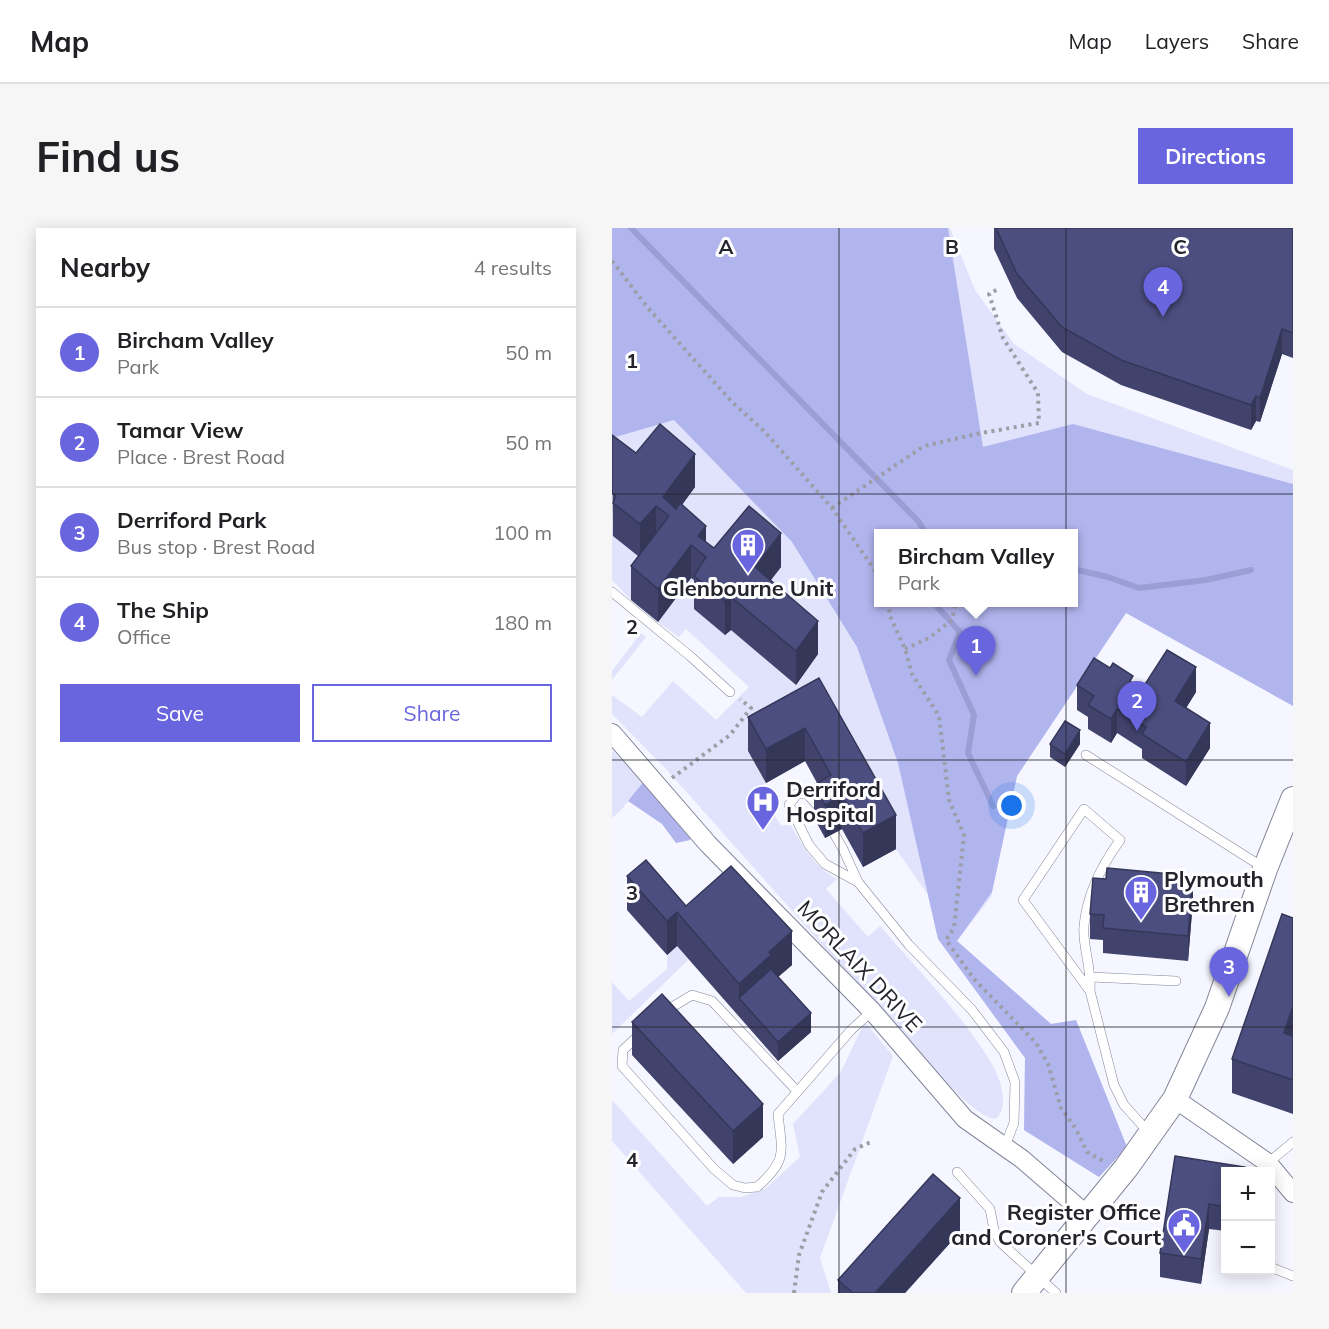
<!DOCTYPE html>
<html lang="en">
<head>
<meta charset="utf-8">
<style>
  body { margin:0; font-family:Mulish,sans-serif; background:#f6f6f6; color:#202124 }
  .controls { position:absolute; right:18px; bottom:18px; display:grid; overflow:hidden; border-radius:0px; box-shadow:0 3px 15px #0003 }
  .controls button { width:54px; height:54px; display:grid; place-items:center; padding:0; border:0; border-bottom:2px solid #e0e0e0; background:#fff; color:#202124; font:30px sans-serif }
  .you { position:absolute; left:400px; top:578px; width:21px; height:21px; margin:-15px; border:4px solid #fff; border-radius:50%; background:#1a73e8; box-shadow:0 0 0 9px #1a73e833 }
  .badge { display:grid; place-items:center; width:39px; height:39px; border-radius:50%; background:#6965de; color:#fff; font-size:20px; font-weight:700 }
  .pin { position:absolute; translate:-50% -50px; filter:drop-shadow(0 2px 3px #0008) }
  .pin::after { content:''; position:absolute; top:32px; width:21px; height:18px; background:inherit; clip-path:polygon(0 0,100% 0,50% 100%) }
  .popup { position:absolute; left:262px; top:301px; width:204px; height:78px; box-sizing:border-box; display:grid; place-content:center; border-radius:0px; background:#fff; filter:drop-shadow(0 2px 4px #0005); font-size:20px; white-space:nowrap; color:#757577 }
  .popup b { font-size:22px; color:#202124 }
  .popup::after { content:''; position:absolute; left:50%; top:100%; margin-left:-12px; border:12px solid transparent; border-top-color:#fff }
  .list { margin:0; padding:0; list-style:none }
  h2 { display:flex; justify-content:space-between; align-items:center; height:78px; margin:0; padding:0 24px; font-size:26px }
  h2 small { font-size:20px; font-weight:400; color:#757577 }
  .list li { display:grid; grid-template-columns:39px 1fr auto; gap:18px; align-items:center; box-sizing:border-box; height:90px; padding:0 24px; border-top:2px solid #e0e0e0 }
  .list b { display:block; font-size:22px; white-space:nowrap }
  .list p { margin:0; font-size:20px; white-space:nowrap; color:#757577 }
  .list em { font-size:20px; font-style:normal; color:#757577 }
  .actions { display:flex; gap:12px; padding:18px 24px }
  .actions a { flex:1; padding:14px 0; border:2px solid #6965de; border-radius:0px; text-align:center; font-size:21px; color:#6965de }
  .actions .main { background:#6965de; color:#fff }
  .map { position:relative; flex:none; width:681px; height:1065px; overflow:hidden; border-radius:0px }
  header { display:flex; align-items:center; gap:36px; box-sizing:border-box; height:84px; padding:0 30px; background:#fff; border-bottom:2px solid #e0e0e0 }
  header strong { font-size:28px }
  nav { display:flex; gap:33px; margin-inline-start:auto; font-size:21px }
  .intro { display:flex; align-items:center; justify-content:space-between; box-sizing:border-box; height:144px; padding:0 36px }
  h1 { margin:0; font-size:42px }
  .button { padding:15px 27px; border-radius:0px; background:#6965de; color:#fff; font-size:21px; font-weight:700 }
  main { display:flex; gap:36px; padding:0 36px }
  aside { flex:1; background:#fff; border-radius:0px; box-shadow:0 3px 15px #0003 }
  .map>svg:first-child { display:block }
</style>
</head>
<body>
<header>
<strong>Map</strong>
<nav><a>Map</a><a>Layers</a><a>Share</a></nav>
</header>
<div class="intro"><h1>Find us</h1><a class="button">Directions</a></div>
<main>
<aside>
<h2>Nearby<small>4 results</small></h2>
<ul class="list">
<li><span class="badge">1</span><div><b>Bircham Valley</b><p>Park</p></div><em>50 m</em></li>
<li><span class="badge">2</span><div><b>Tamar View</b><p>Place · Brest Road</p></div><em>50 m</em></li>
<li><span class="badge">3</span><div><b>Derriford Park</b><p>Bus stop · Brest Road</p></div><em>100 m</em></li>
<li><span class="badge">4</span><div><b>The Ship</b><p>Office</p></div><em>180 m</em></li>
</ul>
<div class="actions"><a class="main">Save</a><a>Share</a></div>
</aside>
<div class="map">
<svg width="681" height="1065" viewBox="0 0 681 1065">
  <rect width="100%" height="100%" fill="#f5f6ff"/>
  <path fill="#e0e3fb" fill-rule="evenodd" d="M0 0H338L363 62 402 116 475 166 681 242V477L514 385 405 548 379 669 345 713 439 796 464 792 515 919 487 949 412 902 413 830 326 711 316 667 284 621 208 484 154 555 147 559 169 598 178 596C191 618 202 639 225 651L214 661 256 709 268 698C305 741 347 783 377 831 387 847 399 876 384 891 364 890 326 845 311 830L54 541 0 486V467L30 489 61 453 104 492 137 459 74 401 67 409 46 394 79 350 94 363 113 407 119 402 184 457 206 426 102 354 51 303 83 259 0 240ZM266 306H461V374H266Z
    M0 298 28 329 19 372 0 352Z
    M29 405 34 409 0 452V443Z
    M0 523 32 553 10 581 0 590Z
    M65 718 76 732 0 806V754L17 773 55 741V727Z
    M253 794 281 828 208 1030 219 1065H134L0 913V872L95 978 107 969H129L153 961 188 929 181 896 228 845Z"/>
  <path fill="#b1b5ee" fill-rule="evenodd" d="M0 0H336L371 219 461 196 681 256V478L514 385 405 548 380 664 345 713 439 796 464 792 515 919 487 949 412 902 413 830 326 711 286 535 245 419 180 314 62 192 0 210ZM266 306H461V374H266Z
    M32 553 78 606V612L64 615 50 596 16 573Z"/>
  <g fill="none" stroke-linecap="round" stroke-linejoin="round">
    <path stroke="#9a9ed5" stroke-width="6" d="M19 0 307 294 314 306
      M461 341 496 349 527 360 594 352 639 342
      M321 374 348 404 337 432 362 487 356 525 381 578"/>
    <defs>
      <path id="service" d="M0 364 78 428 118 464
        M474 527 652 640
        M208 580 195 566H185L177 577 197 617 213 636 246 654
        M216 595 231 621 246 654 297 717 360 782 392 824 403 854 402 895 393 918
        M479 749 564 753
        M478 763C480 741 470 717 472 698 475 666 490 637 508 612L472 581 411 672 478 763 502 857 512 877 538 906
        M52 784 80 767 100 773 185 863
        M28 806 11 822 10 838 102 941 121 957 133 960 145 959C176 932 170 924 166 886L239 802 260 783
        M656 935 681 914
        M345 944 378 981 382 1002 388 1014 444 1065
        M658 1039 681 1048"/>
      <path id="minor" d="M0 505 96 616 260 783 353 891 410 931 476 988
        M563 871 656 935 681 965"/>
      <path id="tertiary" d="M412 1065 514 940 563 871 605 780 653 641 681 571"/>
    </defs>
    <use href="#service" stroke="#838599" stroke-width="10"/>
    <use href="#minor" stroke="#838599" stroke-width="20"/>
    <use href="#tertiary" stroke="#838599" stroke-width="26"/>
    <path stroke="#9c9da6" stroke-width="4" stroke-dasharray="3 4.5" stroke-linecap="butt" d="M0 33 36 80 120 174 152 203 220 280 266 347
      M220 280 312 218 369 205 427 195 426 165 391 110 377 66 386 61
      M276 374 278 388 293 421 300 446 327 488 337 572 352 607 342 700 334 712 362 751 424 815 436 836 449 880 464 901 475 924 493 934
      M293 421 317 410 340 392 344 374
      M60 550 118 507 139 480 128 471
      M182 1065 187 1027 210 964 243 921 259 914"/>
    <use href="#service" stroke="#fff" stroke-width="9"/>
    <use href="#minor" stroke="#fff" stroke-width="18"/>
    <use href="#tertiary" stroke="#fff" stroke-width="24"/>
  </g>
  <path fill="#41436d" d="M382 0H681V130L670 126 648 194 644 193 639 202 509 157 450 124 405 70 382 21Z
    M0 207 24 225 83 259 70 277 94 315 102 320 169 339 159 352 206 426 184 457 119 402 113 407 82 381V352L79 350 46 394 19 372V338L26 328 1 308Z
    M207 450 284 621 251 639 230 601 213 610 202 590V557L205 555 193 533 154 555 136 523V489Z
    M521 455 530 461 584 464 574 480 598 520 574 558 530 530V521L505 505 499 515 476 501V489L465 482V457Z
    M438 516H468L453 539 438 529Z
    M15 648 74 678 180 737 166 749 199 804 166 833 65 718 55 727 15 682Z
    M494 651 581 672 576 733 491 725V712L478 711V686Z
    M681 690V886L620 865V831Z
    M20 794 151 909 121 936 20 827Z
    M563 928 633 944H614V1003L597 1001 589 1056 548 1049V1025Z
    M348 1004 293 1065H226V1052Z"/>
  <path fill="#353759" d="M670 101V126L648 194V170Z
    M644 168V193L639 202V177Z
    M83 226V259L57 294V288L51 269Z
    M44 278V311L28 330V296Z
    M94 298V332L86 308Z
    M169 305V339L143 372V339Z
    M79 317V350L46 394V361Z
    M119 369V402L113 407V373Z
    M206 393V426L184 457V423Z
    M584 439V464L563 498V473Z
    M505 481V505L499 515V491Z
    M598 495V520L574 558V534Z
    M193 500V533L154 555V521Z
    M468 502V516L453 539V526Z
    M230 567V601L213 610V577Z
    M284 587V621L251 639V605Z
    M581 648V672L576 733V708Z
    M65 684V718L55 727V693Z
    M180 703V737L159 755 127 770V756L157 724Z
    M681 778V811L672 805Z
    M199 785V804L166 833V814Z
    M151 876V909L121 936V903Z
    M348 970V1004L293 1065H263Z
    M597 976V1001L589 1056V1031Z"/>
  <path fill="#4c4e7f" stroke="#353759" stroke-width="1.5" d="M384 0H681V105L670 101 648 170 644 168 639 177 509 132 450 99 405 46Z
    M48 196 83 226 51 269 64 281 68 275 94 298 86 308 102 320 137 278 169 305 143 339 206 393 184 423 119 369 113 373 82 348 94 329 79 317 46 361 19 338 57 288 44 278 28 296 1 275 4 268 0 265V207L24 225Z
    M555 422 584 439 563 473 598 495 574 534 530 506 534 499 505 481 499 491 476 477 482 468 465 457 482 430 498 440 501 435 521 448 518 453 530 461Z
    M207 450 284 587 251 605 230 567 213 577 202 557 219 547 193 500 154 521 136 489Z
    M453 493 468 502 453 526 438 516Z
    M34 632 74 678 119 638 180 703 157 724 159 727 127 756 65 684 55 693 15 648Z
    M495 640 581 648 576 708 491 700 492 687 478 686 481 650 494 651Z
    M670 686 681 690V778L672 805 681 808V852L620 831Z
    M159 741 199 785 166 814 127 770Z
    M50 766 151 876 121 903 20 794Z
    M563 928 633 939 632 944H614V979L597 976 589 1031 548 1025Z
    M321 946 348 970 263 1065H241L226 1052Z"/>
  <path fill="none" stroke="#23242c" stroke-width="1.5" stroke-opacity="0.55" d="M227 0V1065M454 0V1065M0 266H681M0 532H681M0 799H681"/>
  <defs>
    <symbol id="building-pin" viewBox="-11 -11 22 30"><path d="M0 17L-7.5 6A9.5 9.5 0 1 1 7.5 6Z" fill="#6965de" stroke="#fff"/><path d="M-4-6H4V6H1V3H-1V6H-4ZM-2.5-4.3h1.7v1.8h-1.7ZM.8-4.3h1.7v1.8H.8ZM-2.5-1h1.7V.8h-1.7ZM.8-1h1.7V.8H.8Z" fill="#fff"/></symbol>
    <symbol id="hospital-pin" viewBox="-11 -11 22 30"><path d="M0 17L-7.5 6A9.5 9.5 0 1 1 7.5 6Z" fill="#6965de" stroke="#fff"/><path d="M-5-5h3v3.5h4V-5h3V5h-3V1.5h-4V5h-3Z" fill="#fff"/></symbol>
    <symbol id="civic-pin" viewBox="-11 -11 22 30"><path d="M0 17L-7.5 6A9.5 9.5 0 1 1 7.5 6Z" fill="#6965de" stroke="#fff"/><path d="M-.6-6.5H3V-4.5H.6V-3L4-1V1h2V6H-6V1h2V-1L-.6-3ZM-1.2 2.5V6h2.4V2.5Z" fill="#fff"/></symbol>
  </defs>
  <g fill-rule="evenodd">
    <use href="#building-pin" x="117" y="298" width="38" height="52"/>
    <use href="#hospital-pin" x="132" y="555" width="38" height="52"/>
    <use href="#building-pin" x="510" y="645" width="38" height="52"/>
    <use href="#civic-pin" x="553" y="978" width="38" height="52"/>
  </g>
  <g text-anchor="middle" stroke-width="6" stroke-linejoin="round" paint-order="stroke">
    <g font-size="22" font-weight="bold" fill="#23242c" stroke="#fff" text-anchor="start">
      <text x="136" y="368" text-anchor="middle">Glenbourne Unit</text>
      <text x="174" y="569">Derriford<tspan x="174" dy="25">Hospital</tspan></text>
      <text x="552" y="659">Plymouth<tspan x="552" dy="25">Brethren</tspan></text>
      <text x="549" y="992" text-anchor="end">Register Office<tspan x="549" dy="25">and Coroner's Court</tspan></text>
    </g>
    <g font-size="22" fill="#23242c" stroke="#fff">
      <text transform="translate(248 738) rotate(47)" y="8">MORLAIX DRIVE</text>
    </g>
  </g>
  <g font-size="20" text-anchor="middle" font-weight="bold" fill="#23242c" stroke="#fff" stroke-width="6" stroke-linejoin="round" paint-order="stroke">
    <text x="114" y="26">A</text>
    <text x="340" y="26">B</text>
    <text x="568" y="26">C</text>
    <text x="20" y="140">1</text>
    <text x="20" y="406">2</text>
    <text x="20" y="672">3</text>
    <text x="20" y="939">4</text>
  </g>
</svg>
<div class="controls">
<button>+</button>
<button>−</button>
</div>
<div class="you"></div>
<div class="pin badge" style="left:364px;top:448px">1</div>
<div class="popup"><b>Bircham Valley</b>Park</div>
<div class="pin badge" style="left:525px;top:503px">2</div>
<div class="pin badge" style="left:617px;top:769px">3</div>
<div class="pin badge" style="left:551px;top:89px">4</div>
</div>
</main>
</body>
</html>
